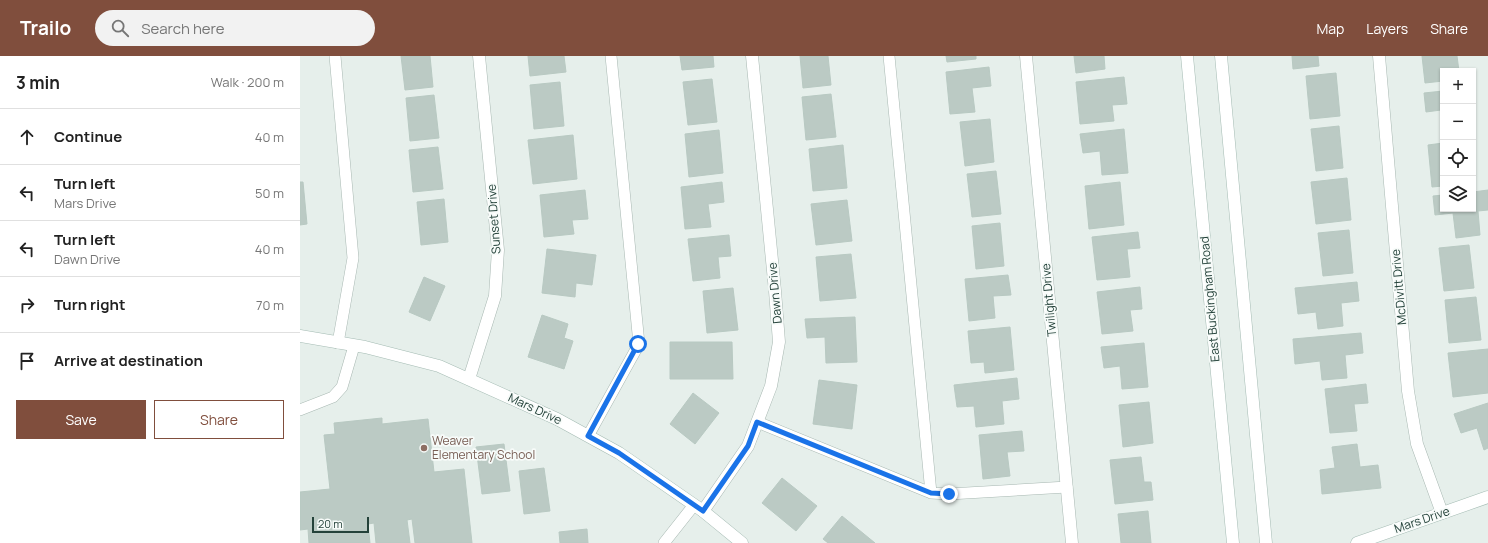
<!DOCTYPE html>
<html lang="en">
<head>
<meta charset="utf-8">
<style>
  body { margin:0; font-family:Manrope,sans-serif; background:#f2f2f2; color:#222 }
  .controls { position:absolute; right:12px; top:12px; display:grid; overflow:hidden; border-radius:0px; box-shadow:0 1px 3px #0004 }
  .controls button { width:36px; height:36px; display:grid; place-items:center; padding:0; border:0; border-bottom:1px solid #e0e0e0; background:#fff; color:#222; font:20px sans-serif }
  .scale { position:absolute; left:12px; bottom:10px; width:57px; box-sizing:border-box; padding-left:4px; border:2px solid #24423a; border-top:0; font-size:11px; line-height:14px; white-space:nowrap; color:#24423a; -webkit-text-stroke:3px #f7fbf9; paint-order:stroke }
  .stop { position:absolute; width:12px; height:12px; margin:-9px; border:3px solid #1a73e8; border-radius:50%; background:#fff }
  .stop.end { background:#1a73e8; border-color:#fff; box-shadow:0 1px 4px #0008 }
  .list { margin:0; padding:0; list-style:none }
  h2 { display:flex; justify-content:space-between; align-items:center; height:52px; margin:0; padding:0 16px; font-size:17px }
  h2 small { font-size:13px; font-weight:400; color:#767676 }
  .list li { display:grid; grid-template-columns:26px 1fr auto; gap:12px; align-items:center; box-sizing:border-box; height:56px; padding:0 16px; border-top:1px solid #e0e0e0 }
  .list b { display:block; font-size:15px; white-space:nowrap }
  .list p { margin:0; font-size:13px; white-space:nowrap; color:#767676 }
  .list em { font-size:13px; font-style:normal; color:#767676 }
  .actions { display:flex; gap:8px; padding:12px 16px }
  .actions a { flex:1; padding:9px 0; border:1px solid #804e3d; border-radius:0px; text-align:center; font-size:14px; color:#804e3d }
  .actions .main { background:#804e3d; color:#fff }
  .icon { flex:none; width:22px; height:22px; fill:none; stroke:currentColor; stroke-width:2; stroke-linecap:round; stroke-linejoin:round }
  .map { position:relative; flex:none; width:1188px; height:487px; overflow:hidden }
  header { display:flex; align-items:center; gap:24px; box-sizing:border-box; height:56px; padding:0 20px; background:#804e3d; color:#fff }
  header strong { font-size:19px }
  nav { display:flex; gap:22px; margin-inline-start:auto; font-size:14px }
  .search { width:280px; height:36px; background:#f2f2f2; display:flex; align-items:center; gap:10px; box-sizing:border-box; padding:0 14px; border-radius:22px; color:#767676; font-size:15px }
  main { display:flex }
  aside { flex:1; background:#fff }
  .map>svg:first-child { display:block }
</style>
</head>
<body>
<header>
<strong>Trailo</strong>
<div class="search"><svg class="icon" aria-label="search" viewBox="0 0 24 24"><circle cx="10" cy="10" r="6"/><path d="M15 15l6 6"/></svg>Search here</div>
<nav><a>Map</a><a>Layers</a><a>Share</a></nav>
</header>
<main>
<aside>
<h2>3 min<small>Walk · 200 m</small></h2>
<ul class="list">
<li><svg class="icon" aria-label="ahead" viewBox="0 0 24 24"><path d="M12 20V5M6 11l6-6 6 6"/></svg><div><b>Continue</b></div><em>40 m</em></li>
<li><svg class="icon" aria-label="left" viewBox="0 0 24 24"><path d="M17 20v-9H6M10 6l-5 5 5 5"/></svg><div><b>Turn left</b><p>Mars Drive</p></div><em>50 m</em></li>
<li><svg class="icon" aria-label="left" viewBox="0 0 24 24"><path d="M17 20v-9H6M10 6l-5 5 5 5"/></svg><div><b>Turn left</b><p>Dawn Drive</p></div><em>40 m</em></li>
<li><svg class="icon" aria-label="right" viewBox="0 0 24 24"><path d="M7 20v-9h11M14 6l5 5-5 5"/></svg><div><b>Turn right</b></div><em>70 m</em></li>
<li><svg class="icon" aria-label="arrive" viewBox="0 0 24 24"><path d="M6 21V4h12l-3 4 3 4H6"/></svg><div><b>Arrive at destination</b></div></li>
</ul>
<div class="actions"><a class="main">Save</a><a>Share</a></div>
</aside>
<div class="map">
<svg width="1188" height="487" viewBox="0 0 1188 487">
  <rect width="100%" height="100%" fill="#e6efeb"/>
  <path fill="#bbcac4" stroke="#b8c9c2" d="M101 0H130L133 31 105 34Z
    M228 0H264L266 16 230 20Z
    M380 0H413L414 11 382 14Z
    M500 0H528L531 29 503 32Z
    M646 0H676V3L647 6Z
    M774 0H804L805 13 776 17Z
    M992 0H1018L1019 10 993 13Z
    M1122 0H1157L1159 15H1143V25L1125 27Z
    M689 11 691 30 672 32 675 56 650 58 646 16Z
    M1036 17 1040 60 1010 63 1006 20Z
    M824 21 827 48 812 49 814 65 780 68 776 26Z
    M412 23 417 66 388 69 383 26Z
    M260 26 264 70 234 73 230 29Z
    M1143 35V77L1141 54 1126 56 1124 37Z
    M531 38 536 81 506 84 502 41Z
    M134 39 139 82 110 85 106 42Z
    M690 63 694 106 665 110 660 66Z
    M1039 70 1043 112 1016 115 1011 73Z
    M824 73 828 117 802 119 800 95 783 97 780 78Z
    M419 74 423 117 389 121 385 78Z
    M273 79 277 123 233 128 228 84Z
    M1143 87V130L1132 131 1128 89Z
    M543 89 547 132 513 135 509 93Z
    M138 91 143 133 113 136 109 94Z
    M696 115 701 158 672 161 667 118Z
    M1047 122 1051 164 1016 168 1011 126Z
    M0 126H3L7 168 0 169Z
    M422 126 424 146 408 148 411 171 385 173 381 131Z
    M820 126 824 169 789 173 785 130Z
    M285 134 288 163 272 164 274 178 244 181 240 139Z
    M1188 134V154L1178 155 1180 179 1156 182 1153 157 1135 159 1133 140 1143 139V153H1173V136Z
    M144 143 148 186 121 189 117 146Z
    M547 144 552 185 516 189 511 148Z
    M700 167 704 210 676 213 672 170Z
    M1049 174 1053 217 1023 220 1018 177Z
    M838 176 840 192 827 193 830 221 797 224 792 181Z
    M429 179 431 200 418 201 420 222 393 225 388 183Z
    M1169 189 1174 232 1144 235 1139 192Z
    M247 193 296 199 292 229 276 227 275 241 242 237Z
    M551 198 556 242 520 245 516 201Z
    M708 219 711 239 693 240 695 262 669 265 665 223Z
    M124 221 145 230 130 265 109 256Z
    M1057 226 1059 245 1041 247 1043 270 1018 273 1016 256 998 258 995 232Z
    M840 231 842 253 830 254 833 275 802 278 797 236Z
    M433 232 438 274 407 277 403 235Z
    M1176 241 1181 284 1149 287 1145 244Z
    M242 259 268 268 264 282 273 285 264 313 228 301Z
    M555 261 557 306 526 307 525 281 507 282 505 263Z
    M710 271 714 314 685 317 684 306 671 307 668 275Z
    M1061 277 1063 297 1045 299 1047 322 1022 324 1020 305 995 308 993 283Z
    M370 286H432L433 323H370Z
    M844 287 848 331 822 333 820 310 804 312 801 291Z
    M1188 293V337L1153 341 1148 297Z
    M717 322 719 343 702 345 704 368 676 371 674 350 657 351 654 329Z
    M519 324 557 329 552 373 513 368Z
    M1066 328 1068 347 1054 348 1057 375 1030 377 1025 333Z
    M393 337 419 357 395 388 370 368Z
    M849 346 853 387 823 391 819 349Z
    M1188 347V392L1184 394 1177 372 1161 377 1154 358Z
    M82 362V368L128 363 134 416 164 413 172 487H115L112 463 107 464 110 487H76L74 467 68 468 70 487H9L8 473 0 474V436L30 433 24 379 35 378 34 367Z
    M722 375 724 395 707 396 710 420 683 423 679 379Z
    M204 388 210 435 182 438 176 391Z
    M1057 388 1060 411 1078 409 1081 432 1022 438 1020 414 1035 412 1032 391Z
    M841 401 844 426H851L853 444 815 448 810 404Z
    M244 412 250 455 224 458 219 415Z
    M482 422 517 450 496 475 462 447Z
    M848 455 851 487H821L818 458Z
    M542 460 575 487H528L523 483Z
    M287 473 288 487H260L259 476Z"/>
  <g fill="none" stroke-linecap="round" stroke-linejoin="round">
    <defs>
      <path id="lane" d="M35 0 53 202 38 287
        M589 0 631 437
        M0 354 33 341 42 331 54 290
        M457 366 631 437 649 438 767 431
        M288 380 339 288 311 0
        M364 487 394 449"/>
      <path id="street" d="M726 0 772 487
        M1079 0 1108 335 1117 388 1142 457
        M169 323 195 240 198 194 179 0
        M403 455 448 390 471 330 479 286 475 235 452 0"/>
      <path id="secondary" d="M887 0 933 487
        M921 0 966 487
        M0 280 65 291 139 310 257 363 319 397 403 455 442 487
        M1057 487 1188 441"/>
    </defs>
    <use href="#lane" stroke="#a8b8b2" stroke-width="12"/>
    <use href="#street" stroke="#a8b8b2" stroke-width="13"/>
    <use href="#secondary" stroke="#a4bbb3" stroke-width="13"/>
    <use href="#lane" stroke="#fff" stroke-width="11"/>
    <use href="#street" stroke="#fff" stroke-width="12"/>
    <use href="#secondary" stroke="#fff" stroke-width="12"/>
  </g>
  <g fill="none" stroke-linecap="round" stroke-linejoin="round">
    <path stroke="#1a73e8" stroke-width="5" d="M338 288 288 380 319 397 403 455 448 390 457 366 631 437 649 438"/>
  </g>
  <circle fill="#8d6e63" stroke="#f7fbf9" stroke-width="1.5" cx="124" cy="392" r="4"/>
  <g text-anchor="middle" stroke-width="3.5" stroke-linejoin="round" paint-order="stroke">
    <g font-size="12" fill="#24423a" stroke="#f7fbf9">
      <text transform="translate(194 163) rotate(-94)" y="4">Sunset Drive</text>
      <text transform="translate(1099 231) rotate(-95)" y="4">McDivitt Drive</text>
      <text transform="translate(475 237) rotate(-95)" y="4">Dawn Drive</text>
      <text transform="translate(910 243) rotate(-95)" y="4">East Buckingham Road</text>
      <text transform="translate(749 244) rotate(-95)" y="4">Twilight Drive</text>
      <text transform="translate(235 353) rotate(25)" y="4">Mars Drive</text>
      <text transform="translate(1122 464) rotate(-19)" y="4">Mars Drive</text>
    </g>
    <g font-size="12" fill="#785e54" stroke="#f7fbf9" text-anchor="start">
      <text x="132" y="389">Weaver<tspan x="132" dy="14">Elementary School</tspan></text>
    </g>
  </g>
</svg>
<div class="controls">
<button>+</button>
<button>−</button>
<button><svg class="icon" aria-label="locate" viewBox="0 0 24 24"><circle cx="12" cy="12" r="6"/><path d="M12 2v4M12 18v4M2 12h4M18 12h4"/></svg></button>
<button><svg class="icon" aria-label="layers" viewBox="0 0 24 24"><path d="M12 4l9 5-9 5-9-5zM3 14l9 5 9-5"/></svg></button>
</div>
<div class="scale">20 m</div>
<div class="stop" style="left:338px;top:288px"></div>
<div class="stop end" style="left:649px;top:438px"></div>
</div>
</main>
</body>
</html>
